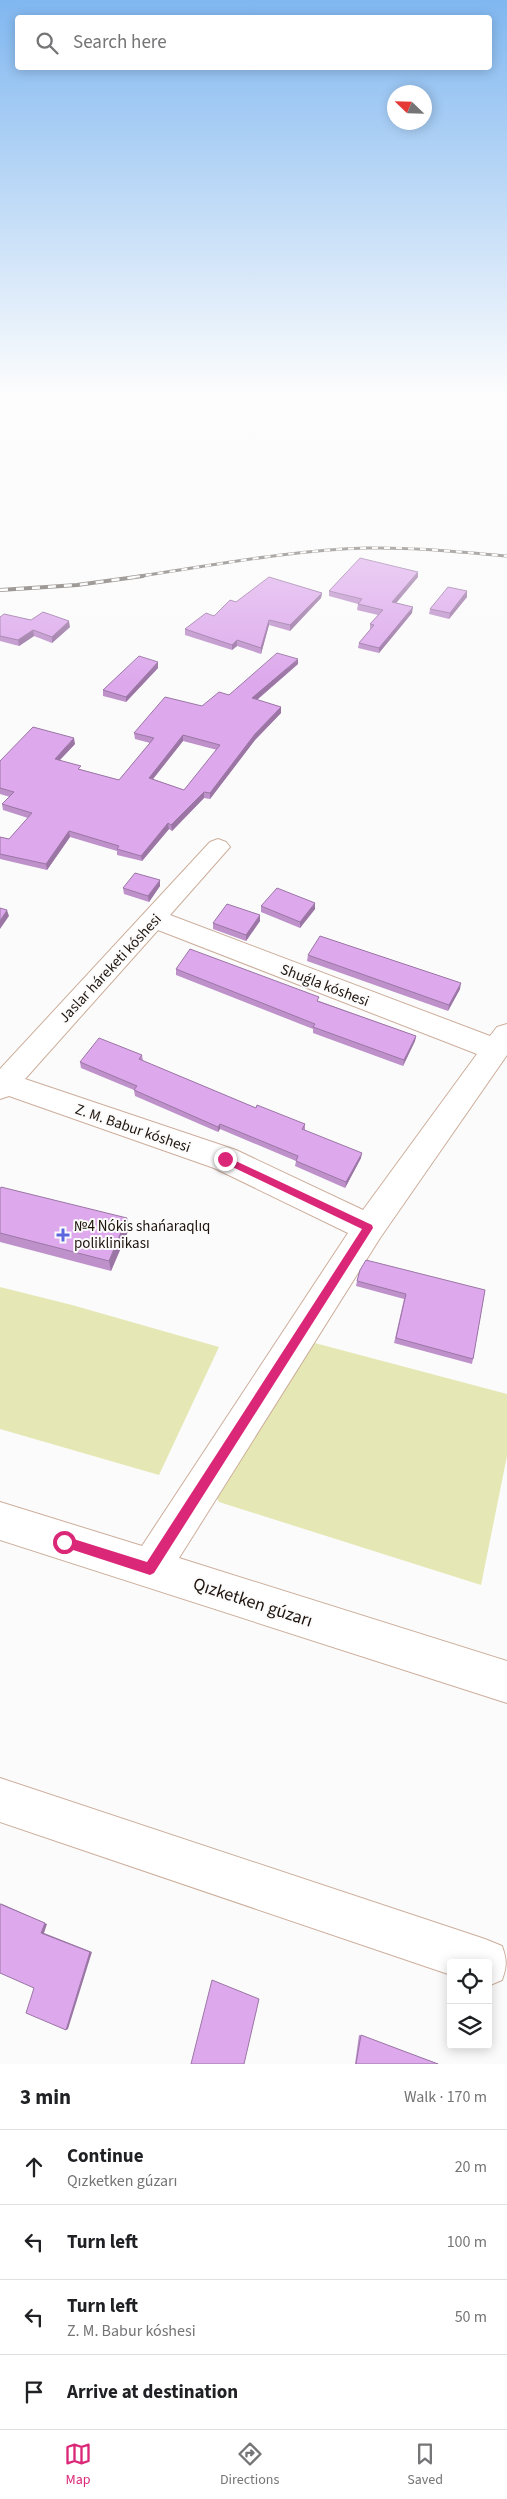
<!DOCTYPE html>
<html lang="en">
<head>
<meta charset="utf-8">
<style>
  body { margin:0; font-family:"Source Sans 3",sans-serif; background:#f6f6f6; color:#202124 }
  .controls { position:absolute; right:15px; bottom:15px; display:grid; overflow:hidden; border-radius:5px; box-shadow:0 2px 12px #0003 }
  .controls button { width:45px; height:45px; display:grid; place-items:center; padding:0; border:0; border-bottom:1px solid #e0e0e0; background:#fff; color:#202124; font:25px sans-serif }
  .compass { position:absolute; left:387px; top:85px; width:45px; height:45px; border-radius:50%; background:#fff; box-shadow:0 2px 12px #0003; rotate:293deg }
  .stop { position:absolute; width:15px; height:15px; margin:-11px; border:4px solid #db2777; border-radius:50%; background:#fff }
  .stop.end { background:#db2777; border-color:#fff; box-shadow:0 1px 5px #0008 }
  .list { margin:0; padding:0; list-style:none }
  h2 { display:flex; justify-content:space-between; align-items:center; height:65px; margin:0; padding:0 20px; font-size:21px }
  h2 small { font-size:16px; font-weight:400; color:#757577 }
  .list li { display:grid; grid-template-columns:32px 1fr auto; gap:15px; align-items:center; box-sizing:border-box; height:75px; padding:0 20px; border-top:1px solid #e0e0e0 }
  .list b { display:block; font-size:19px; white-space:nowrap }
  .list p { margin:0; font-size:16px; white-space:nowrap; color:#757577 }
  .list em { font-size:16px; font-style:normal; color:#757577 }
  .icon { flex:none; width:28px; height:28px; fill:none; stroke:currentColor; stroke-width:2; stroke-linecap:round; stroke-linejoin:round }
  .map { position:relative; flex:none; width:507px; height:2064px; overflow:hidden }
  .search { position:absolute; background:#fff; box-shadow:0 2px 12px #0003; left:15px; right:15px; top:15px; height:55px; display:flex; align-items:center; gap:12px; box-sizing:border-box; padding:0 18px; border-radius:5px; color:#757577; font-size:19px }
  .sheet { height:365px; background:#fff }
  nav { display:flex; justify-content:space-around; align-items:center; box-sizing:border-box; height:70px; border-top:1px solid #e0e0e0; background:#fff; font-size:14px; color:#757577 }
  nav a { display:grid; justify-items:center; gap:2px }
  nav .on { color:#db2777 }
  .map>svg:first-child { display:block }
</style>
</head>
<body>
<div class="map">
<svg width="507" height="2064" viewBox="0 0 507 2064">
  <rect width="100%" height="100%" fill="#fbfbfb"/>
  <path fill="#e5e8b4" d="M0 1287 72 1305 219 1347 159 1475 0 1429Z
    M311 1342 507 1394V1456L481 1585 219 1502 214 1491Z"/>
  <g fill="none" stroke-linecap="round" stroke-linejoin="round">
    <defs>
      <path id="minor" d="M218 839 226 842 230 847 170 915 490 1036 497 1027 507 1024V1055L380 1238 179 1558 507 1661V1703L0 1540V1502L142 1546 348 1233 214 1168 9 1096 0 1099V1069L210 842ZM158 930 477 1054 363 1210 236 1150 25 1079Z
        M0 1778 485 1939 502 1946C507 1960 507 1966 502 1980L488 1986V1963H451V1975L0 1822Z"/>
    </defs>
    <use href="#minor" stroke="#cdae9b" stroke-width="2"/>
    <use href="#minor" fill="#fff" fill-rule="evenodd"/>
    <defs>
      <path id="rail-far1" d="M134 577C210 566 290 550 367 548 414 547 460 552 507 556"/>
      <path id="rail" d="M0 590 77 585 143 576"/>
    </defs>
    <use href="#rail-far1" stroke="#6f6863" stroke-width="3"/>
    <use href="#rail" stroke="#6f6863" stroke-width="4"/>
    <use href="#rail-far1" stroke="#fbfbfb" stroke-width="2" stroke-dasharray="6" stroke-linecap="butt"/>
    <use href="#rail" stroke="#fbfbfb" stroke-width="2.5" stroke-dasharray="8" stroke-linecap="butt"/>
  </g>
  <path fill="#be91cb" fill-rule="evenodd" d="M418 572V577L396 603 412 613 379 653 358 648 359 643 370 630V624L378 615 357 610 358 604 329 596V591Z
    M467 591V597L449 619 429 614 430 609Z
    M322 593 321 598 290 631 269 625 261 654 237 646 232 650 185 635V629L214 616 236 602Z
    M0 617 31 620 70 627 52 643 34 636 19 646 0 641Z
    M158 662V668L126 702 103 696V690Z
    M298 664 257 700 281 707V713L255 740 210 799 204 798 172 831 169 829 142 861 117 855V851L70 837 47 870 0 859V837L9 839 28 818 3 810 2 804 10 797 0 794V761L75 744 60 760 82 770 119 780 150 743 135 739 134 733 229 695ZM183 741 217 750 184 790 153 779Z
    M160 886 149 902 124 894 123 888Z
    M261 906 315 909 300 928 261 912Z
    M260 915V921L246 941 213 929V923Z
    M308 955 460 989 448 1011 307 961Z
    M176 969 319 1001 416 1036 415 1041 403 1066 313 1033V1029L176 975Z
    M142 1055 143 1061 256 1108 305 1124V1130L361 1158 345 1188 295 1166 296 1161 220 1129 218 1132 135 1096 134 1090 81 1068 80 1062Z
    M0 1189 129 1229 111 1271 0 1242Z
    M357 1281 485 1290 473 1359 472 1364 394 1343 404 1299 356 1286Z
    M359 2035 439 2064H355Z"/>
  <path fill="#9b76a5" d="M418 572V577L392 608V602Z
    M467 591V597L449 619 450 613Z
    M322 593 321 598 290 631V625Z
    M413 607 412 613 379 653V648Z
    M269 620V625L261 654V648Z
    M69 621 70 627 52 643V637Z
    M33 630 34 636 19 646 18 640Z
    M237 640V646L232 650V645Z
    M298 659V664L252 704V698Z
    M158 662V668L126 702V697Z
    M281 707V713L255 740 210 799V793L255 734Z
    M183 735V741L149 784V778Z
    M74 738 75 744 56 764 55 759Z
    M204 792V798L172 831 171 825Z
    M168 823 169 829 142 861 141 856Z
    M69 831 70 837 47 870 46 864Z
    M160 880V886L149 902 148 896Z
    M315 903V909L300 928V922Z
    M7 910 9 916 0 929V921Z
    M260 915V921L246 941V935Z
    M461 983 460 989 448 1011 449 1005Z
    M416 1036 415 1041 403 1066 404 1060Z
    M220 1124V1129L218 1132V1127Z
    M362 1153 361 1158 345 1188 346 1182Z
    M127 1218 129 1229 111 1271 109 1261Z
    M0 1903 47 1924 44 1933 92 1952 68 2029 66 2030 41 1933Z"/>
  <path fill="#dda9ec" stroke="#9b76a5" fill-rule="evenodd" d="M360 558 418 572 392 602 413 607 379 648 359 643 374 625 370 624 383 610 358 604 362 599 329 591Z
    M269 577 322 593 290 625 269 620 261 648 237 640 232 645 185 629 206 613 214 616 230 600 236 602Z
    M448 587 467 591 450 613 430 609Z
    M43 612 69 621 52 637 33 630 18 640 0 636V617L4 614 31 620Z
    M277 653 298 659 252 698 281 707 255 734 210 793 204 792 171 825 168 823 141 856 117 849 119 846 69 831 46 864 0 854V837L9 839 32 813 2 804 14 792 0 788V761L33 727 74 738 55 759 81 766 78 769 119 780 154 738 134 733 165 697 202 706 219 692 229 695ZM183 735 220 745 184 790 149 778Z
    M139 656 158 662 126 697 103 690Z
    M135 873 160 880 148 896 123 888Z
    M277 888 315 903 300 922 261 906Z
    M227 904 260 915 246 935 213 923Z
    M0 908 7 910 0 921Z
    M320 936 461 983 449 1005 308 955Z
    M190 949 319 997 317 1001 416 1036 404 1060 313 1027 315 1024 176 969Z
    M99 1038 142 1055 139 1059 256 1108 257 1105 305 1124 302 1129 362 1153 346 1182 296 1161 298 1156 220 1124 218 1127 134 1090 137 1086 80 1062Z
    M1 1187 127 1218 109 1261 0 1233V1189Z
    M366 1260 485 1290 473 1359 396 1338 406 1294 357 1281 360 1270Z
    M0 1904 45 1923 41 1933 90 1952 66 2030 26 2013 34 1988 0 1973Z
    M212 1980 259 1999 244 2064H191Z
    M361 2035 438 2064H356Z"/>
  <linearGradient id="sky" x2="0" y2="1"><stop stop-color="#80b7f0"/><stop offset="0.58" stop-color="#fdfdfd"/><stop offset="1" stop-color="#fdfdfd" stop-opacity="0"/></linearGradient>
  <rect width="507" height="681" fill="url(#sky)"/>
  <path fill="#db2777" d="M225 1156 372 1225 373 1228 154 1573 150 1575 64 1547 59 1542 64 1536 147 1562 362 1229 222 1162V1157Z"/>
  <path fill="#5c67df" stroke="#fbfbfb" stroke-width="2" d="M60.5 1227.5h5v5h5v5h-5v5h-5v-5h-5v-5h5z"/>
  <g text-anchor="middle" stroke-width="4" stroke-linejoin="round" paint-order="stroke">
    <g font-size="15" fill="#1f140d" stroke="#fbfbfb">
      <text transform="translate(110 968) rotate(-47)" y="5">Jaslar háreketi kóshesi</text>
      <text transform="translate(325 985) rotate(21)" y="5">Shuǵla kóshesi</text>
      <text transform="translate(133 1128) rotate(19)" y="5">Z. M. Babur kóshesi</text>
    </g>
    <g font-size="15" fill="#1f140d" stroke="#fbfbfb" text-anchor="start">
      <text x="74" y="1231">№4 Nókis shańaraqlıq<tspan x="74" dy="17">poliklinikası</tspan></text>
    </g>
    <g font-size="18" fill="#1f140d" stroke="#fbfbfb">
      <text transform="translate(253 1602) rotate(18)" y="6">Qızketken gúzarı</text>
    </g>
  </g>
</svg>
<div class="controls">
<button><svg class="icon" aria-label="locate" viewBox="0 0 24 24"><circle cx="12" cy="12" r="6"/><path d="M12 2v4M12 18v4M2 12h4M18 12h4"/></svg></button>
<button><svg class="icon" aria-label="layers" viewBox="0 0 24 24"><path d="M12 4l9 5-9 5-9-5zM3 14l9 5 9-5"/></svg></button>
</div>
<svg class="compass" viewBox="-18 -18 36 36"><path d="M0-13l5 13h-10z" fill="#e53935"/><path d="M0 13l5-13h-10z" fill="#757577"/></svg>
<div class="stop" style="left:64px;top:1542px"></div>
<div class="stop end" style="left:225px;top:1159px"></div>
<div class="search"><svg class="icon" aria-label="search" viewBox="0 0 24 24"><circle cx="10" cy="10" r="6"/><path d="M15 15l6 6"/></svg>Search here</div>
</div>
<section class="sheet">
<h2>3 min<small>Walk · 170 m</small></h2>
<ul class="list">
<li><svg class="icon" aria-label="ahead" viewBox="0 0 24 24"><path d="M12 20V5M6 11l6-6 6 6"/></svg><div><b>Continue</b><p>Qızketken gúzarı</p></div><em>20 m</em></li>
<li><svg class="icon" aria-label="left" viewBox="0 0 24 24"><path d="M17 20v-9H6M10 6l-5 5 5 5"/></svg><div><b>Turn left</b></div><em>100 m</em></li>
<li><svg class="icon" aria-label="left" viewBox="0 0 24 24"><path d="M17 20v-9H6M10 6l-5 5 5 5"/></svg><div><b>Turn left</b><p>Z. M. Babur kóshesi</p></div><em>50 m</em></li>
<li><svg class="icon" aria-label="arrive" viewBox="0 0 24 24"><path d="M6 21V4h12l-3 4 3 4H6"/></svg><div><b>Arrive at destination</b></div></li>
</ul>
</section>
<nav>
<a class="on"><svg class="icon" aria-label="map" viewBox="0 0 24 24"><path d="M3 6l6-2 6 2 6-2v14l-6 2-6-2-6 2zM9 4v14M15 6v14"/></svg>Map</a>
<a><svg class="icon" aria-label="directions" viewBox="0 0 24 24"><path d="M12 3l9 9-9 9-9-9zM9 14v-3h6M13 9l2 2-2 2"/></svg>Directions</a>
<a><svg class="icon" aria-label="saved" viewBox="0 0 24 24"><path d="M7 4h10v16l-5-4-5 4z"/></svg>Saved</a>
</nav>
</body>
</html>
